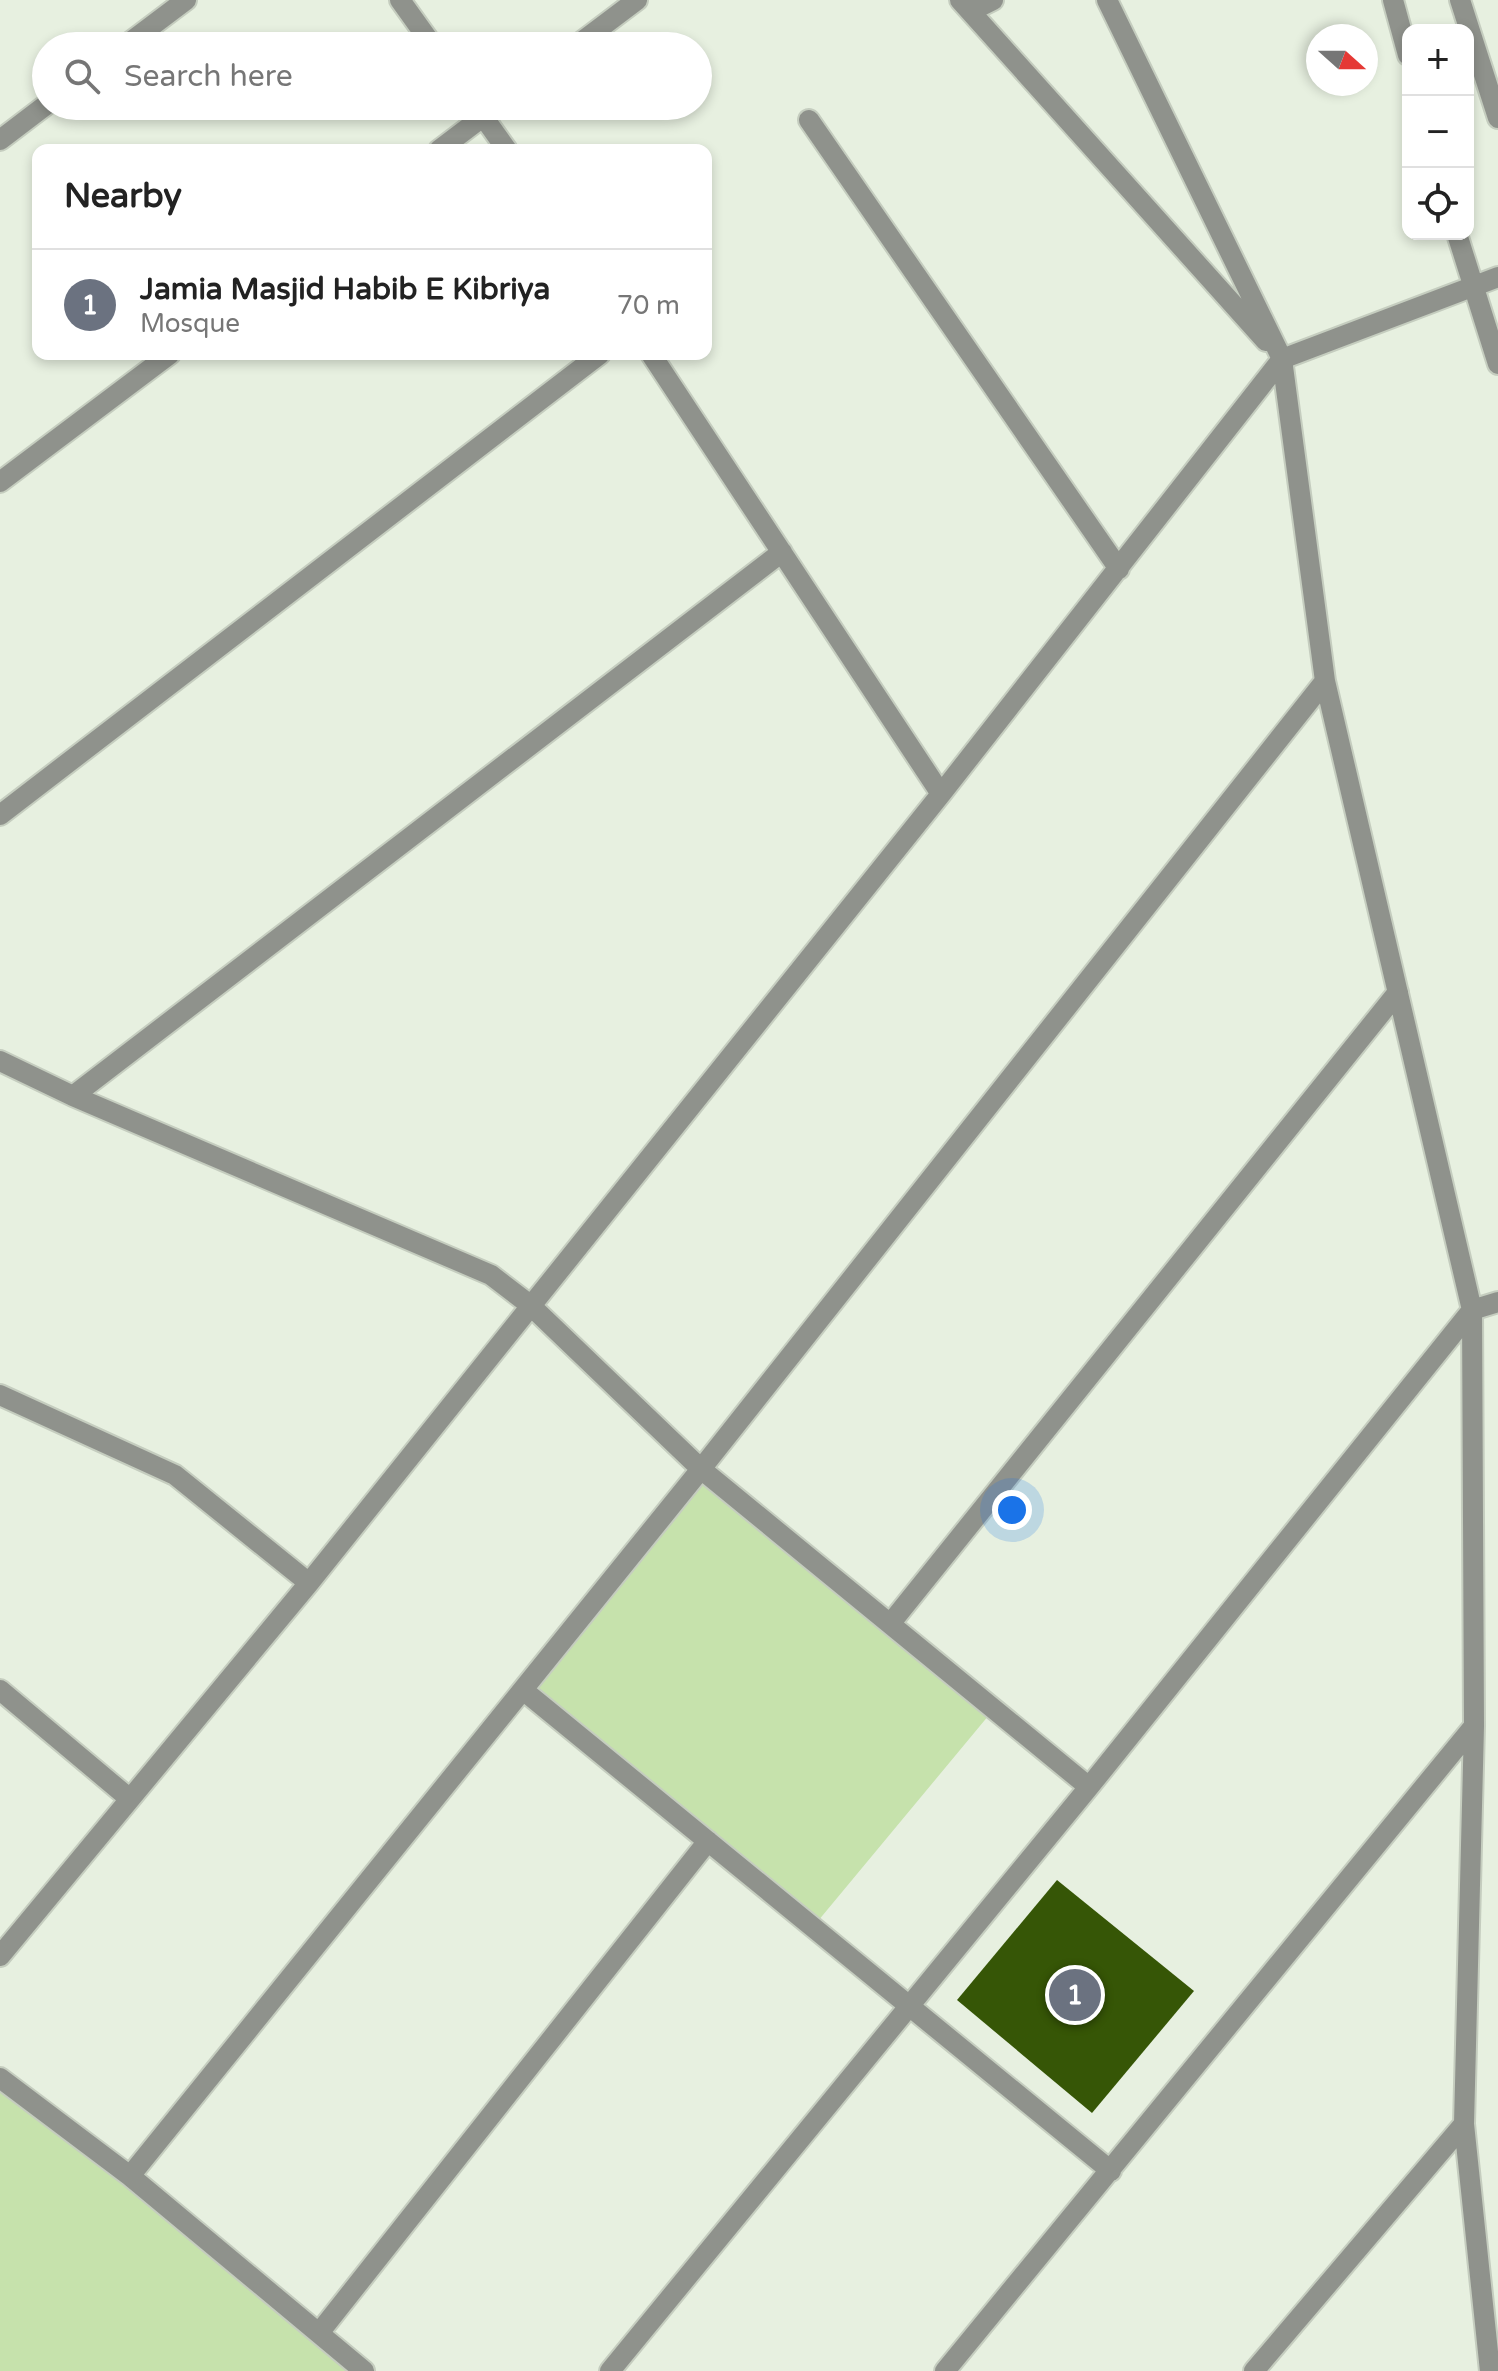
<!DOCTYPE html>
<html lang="en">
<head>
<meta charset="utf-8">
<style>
  body { margin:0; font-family:"Varela Round",sans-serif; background:#f6f6f6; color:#222 }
  .controls { position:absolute; right:24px; top:24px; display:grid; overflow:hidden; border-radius:16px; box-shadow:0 4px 12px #0003 }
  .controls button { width:72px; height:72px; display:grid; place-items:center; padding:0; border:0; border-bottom:2px solid #e0e0e0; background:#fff; color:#222; font:40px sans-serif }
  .compass { position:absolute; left:1306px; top:24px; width:72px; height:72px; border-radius:50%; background:#fff; box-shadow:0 4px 12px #0003; rotate:111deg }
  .you { position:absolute; left:1012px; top:1510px; width:28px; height:28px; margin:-20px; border:6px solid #fff; border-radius:50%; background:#1a73e8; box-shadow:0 0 0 12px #1a73e833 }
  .badge { display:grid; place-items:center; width:52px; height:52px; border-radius:50%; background:#0b8043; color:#fff; font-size:26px; font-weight:700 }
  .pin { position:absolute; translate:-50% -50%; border:4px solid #fff; box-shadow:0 2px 8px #0006 }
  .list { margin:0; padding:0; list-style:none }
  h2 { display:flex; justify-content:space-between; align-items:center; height:104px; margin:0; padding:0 32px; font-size:34px }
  h2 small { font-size:26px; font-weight:400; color:#767676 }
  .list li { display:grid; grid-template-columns:52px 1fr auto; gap:24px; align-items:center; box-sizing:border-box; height:112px; padding:0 32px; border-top:2px solid #e0e0e0 }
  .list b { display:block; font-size:30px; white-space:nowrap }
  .list p { margin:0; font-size:26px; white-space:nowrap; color:#767676 }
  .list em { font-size:26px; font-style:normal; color:#767676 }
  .icon { flex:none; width:44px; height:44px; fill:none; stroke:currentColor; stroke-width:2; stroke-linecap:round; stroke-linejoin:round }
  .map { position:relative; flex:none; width:1498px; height:2371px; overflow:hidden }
  .search { position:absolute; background:#fff; box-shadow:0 4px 12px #0003; left:32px; top:32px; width:680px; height:88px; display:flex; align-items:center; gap:20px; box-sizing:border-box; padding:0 28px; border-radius:44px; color:#767676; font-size:30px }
  .panel { position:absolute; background:#fff; box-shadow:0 4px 12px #0003; left:32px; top:144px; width:680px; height:216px; border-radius:16px }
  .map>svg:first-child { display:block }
</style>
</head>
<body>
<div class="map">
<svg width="1498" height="2371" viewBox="0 0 1498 2371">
  <rect width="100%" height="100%" fill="#e7f0e0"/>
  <path fill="#c6e2ac" d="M701 1469 994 1709 813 1927 523 1690Z
    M0 2078 363 2371H0Z"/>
  <path fill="#365606" d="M1057 1880 1194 1991 1092 2113 957 2000Z"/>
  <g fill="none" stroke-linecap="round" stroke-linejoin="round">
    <defs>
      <path id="minor" d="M400 0 433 46
        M960 0 1266 341
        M1107 0 1282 359 1325 681 1472 1310 1474 1726 1464 2124 1490 2371
        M1393 0 1408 55
        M1460 0 1498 118
        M971 11 993 0
        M125 46 186 0
        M576 46 637 0
        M477 108 507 150
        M809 120 1119 569
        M0 140 46 105
        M439 150 497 106
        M1457 234 1498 364
        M651 354 941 794
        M0 482 170 354
        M0 815 600 354
        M0 1061 73 1096 491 1275 530 1305 701 1469 1089 1787
        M73 1096 782 552
        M0 1395 175 1475 309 1583
        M890 1624 1398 992
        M0 1690 130 1799
        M523 1690 1111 2171
        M0 1956 309 1583 941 794 1282 359 1498 277
        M0 2078 130 2176 364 2371
        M130 2176 701 1469 1325 681
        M319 2333 708 1841
        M610 2371 1089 1787 1472 1310 1498 1302
        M945 2371 1474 1726
        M1254 2371 1464 2124"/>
    </defs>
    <use href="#minor" stroke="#c5cdbf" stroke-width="24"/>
    <use href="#minor" stroke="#8f928c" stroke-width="20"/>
  </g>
</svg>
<div class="controls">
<button>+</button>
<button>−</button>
<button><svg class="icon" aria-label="locate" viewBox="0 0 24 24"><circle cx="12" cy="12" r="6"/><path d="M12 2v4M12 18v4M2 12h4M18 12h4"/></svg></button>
</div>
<svg class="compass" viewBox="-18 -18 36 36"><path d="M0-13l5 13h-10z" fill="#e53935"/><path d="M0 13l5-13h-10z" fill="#767676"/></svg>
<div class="you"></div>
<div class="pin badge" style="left:1075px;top:1995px;background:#6b7280">1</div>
<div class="search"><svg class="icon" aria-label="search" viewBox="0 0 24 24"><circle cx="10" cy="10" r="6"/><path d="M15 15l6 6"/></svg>Search here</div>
<section class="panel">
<h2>Nearby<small></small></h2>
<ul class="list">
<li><span class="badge" style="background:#6b7280">1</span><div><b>Jamia Masjid Habib E Kibriya</b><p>Mosque</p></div><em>70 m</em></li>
</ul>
</section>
</div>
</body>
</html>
